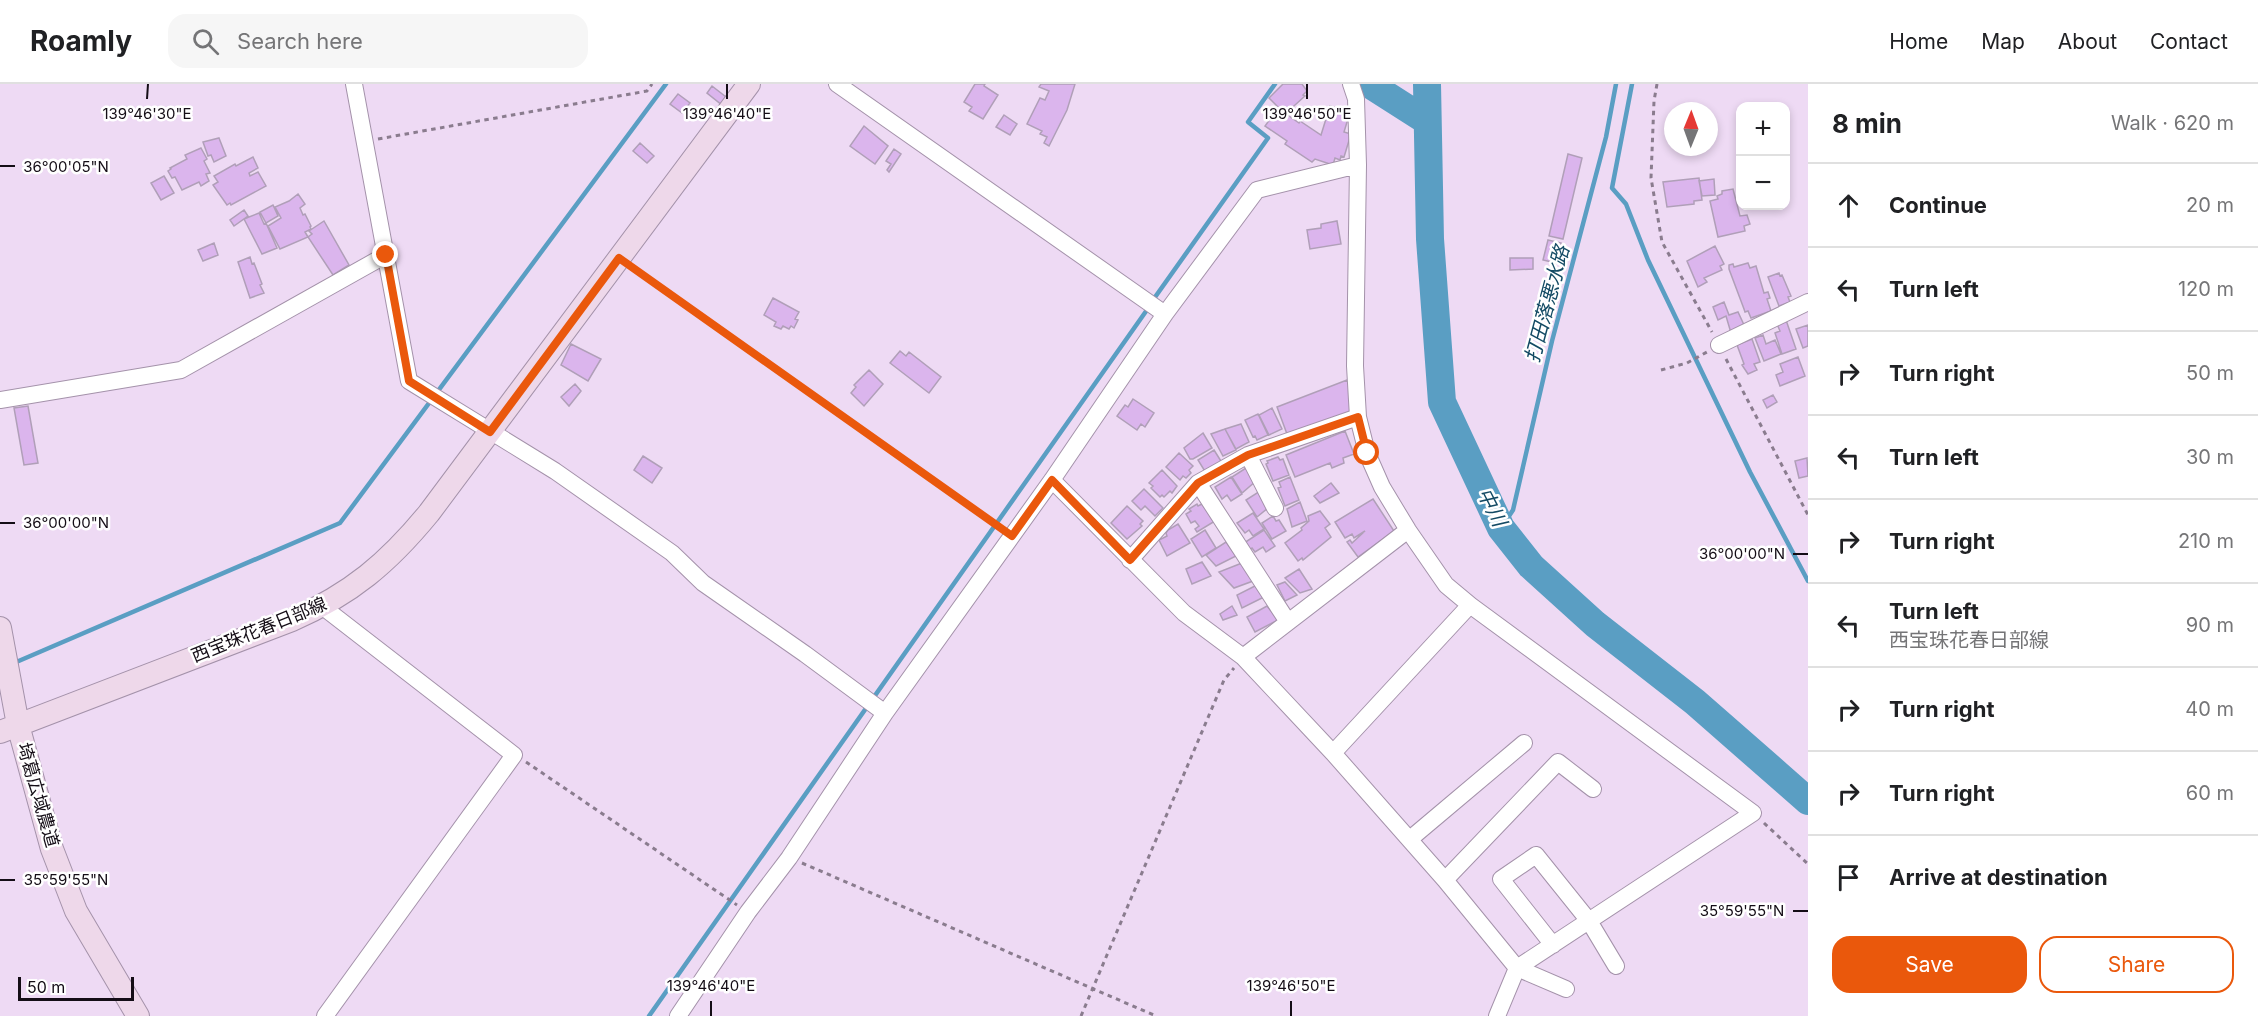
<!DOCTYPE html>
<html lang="en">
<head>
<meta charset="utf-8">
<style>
  body { margin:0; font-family:Inter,"Noto Sans JP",sans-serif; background:#f6f6f6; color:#202124 }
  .controls { position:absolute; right:18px; top:18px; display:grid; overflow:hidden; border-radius:12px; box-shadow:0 3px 9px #0003 }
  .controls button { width:54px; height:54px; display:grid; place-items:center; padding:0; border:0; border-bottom:2px solid #e0e0e0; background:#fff; color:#202124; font:30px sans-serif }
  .compass { position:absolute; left:1664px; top:18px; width:54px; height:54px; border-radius:50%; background:#fff; box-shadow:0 3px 9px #0003; rotate:1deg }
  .scale { position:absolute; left:18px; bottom:15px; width:116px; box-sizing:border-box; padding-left:6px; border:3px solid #140d16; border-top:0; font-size:16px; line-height:21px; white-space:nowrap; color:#140d16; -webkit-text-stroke:4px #fff; paint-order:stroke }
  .stop { position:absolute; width:18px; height:18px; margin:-14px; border:4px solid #ea580c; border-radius:50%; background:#fff }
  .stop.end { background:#ea580c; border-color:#fff; box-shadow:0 2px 6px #0008 }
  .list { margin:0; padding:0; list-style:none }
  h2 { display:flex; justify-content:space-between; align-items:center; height:78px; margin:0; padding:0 24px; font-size:26px }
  h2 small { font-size:20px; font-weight:400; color:#757577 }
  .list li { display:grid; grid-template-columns:39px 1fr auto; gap:18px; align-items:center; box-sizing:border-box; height:84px; padding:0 24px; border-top:2px solid #e0e0e0 }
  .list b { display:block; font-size:22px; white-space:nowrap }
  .list p { margin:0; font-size:20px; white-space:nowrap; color:#757577 }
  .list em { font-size:20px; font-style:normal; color:#757577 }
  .actions { display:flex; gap:12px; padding:18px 24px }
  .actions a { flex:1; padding:14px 0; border:2px solid #ea580c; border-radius:18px; text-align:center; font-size:21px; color:#ea580c }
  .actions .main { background:#ea580c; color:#fff }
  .icon { flex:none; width:33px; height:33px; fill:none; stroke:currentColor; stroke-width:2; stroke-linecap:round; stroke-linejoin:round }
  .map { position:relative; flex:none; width:1808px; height:932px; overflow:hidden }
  header { display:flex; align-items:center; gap:36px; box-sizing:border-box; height:84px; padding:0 30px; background:#fff; border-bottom:2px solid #e0e0e0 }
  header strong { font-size:28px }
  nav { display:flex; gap:33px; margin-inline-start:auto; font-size:21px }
  .search { width:420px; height:54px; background:#f6f6f6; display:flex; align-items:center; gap:15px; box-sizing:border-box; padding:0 21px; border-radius:18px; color:#757577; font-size:22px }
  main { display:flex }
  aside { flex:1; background:#fff }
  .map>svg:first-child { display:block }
</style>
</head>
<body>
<header>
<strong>Roamly</strong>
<div class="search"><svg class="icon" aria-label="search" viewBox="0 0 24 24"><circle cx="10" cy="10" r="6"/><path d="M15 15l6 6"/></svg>Search here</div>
<nav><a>Home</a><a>Map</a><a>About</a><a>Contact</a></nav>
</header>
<main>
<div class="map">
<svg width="1808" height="932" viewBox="0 0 1808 932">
  <rect width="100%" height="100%" fill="#eedaf4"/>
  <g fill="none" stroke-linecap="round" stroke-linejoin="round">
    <path stroke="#5a9ec3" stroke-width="4.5" d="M1632 0 1612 104 1626 120 1648 176 1750 388 1808 497
      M1153 216 1268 54 1248 38 1275 0
      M1501 444 1513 426 1552 257 1606 53 1616 0
      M14 579 340 439 666 0
      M649 932 1149 223"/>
    <path stroke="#5a9ec3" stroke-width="28" d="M1369 0 1427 37
      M1427 0 1430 155 1442 318 1501 444 1531 482 1595 540 1695 618 1808 717"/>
  </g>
  <path fill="#dbb5ed" stroke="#b09fb8" stroke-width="1.5" d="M975 0H985L984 2 998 11 983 35 969 27 972 23 964 18Z
    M1041 0H1075L1067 26 1049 62 1044 59 1047 53 1040 50 1042 47 1027 40 1040 14 1045 16 1049 7 1039 3Z
    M1283 0H1302L1307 7 1303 11 1305 12 1285 30 1269 14Z
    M712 2 726 13 722 21 707 9Z
    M678 10 690 19 682 29 670 20Z
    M1330 22 1350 28 1344 48 1351 50 1344 73 1341 72 1340 76 1335 74 1333 81 1315 75 1312 78 1285 60 1287 57 1265 42 1276 27 1284 32 1286 30 1299 39 1300 37 1321 51Z
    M1004 31 1017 40 1010 51 996 43Z
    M864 42 888 62 875 80 850 62Z
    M219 54 226 72 214 78 211 71 208 72 203 58Z
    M640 59 654 72 647 79 633 67Z
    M201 64 207 75 204 77 210 89 206 90 209 97 201 102 199 98 182 106 175 93 172 94 168 87 171 85 170 84 187 75 185 71Z
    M894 65 901 70 889 88 887 86 891 80 886 77Z
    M1568 70 1582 74 1563 155 1549 152Z
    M253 73 258 84 249 89 250 92 258 88 266 102 231 121 230 119 227 121 213 101 218 98 214 92 235 80 236 82Z
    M164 92 174 109 161 116 151 99Z
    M1699 94 1702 116 1694 117V120L1667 123 1663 98Z
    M1714 95 1715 111 1702 112 1699 97Z
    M1733 105 1740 132 1747 131 1750 140 1744 142 1745 147 1718 153 1710 117 1718 115 1717 112 1722 110V107Z
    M298 110 305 120 300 124 303 131 305 130 311 142 310 143 311 145 305 148 308 153 280 165 268 142 281 134 275 123 289 117Z
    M273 121 278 132 266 139 260 128Z
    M244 126 248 132 234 142 230 136Z
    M259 129 264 140 266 139 277 164 262 170 244 135Z
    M324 137 349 181 333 191 308 153 312 150 309 147Z
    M1337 137 1341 160 1310 165 1307 146 1321 144V140Z
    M1548 156 1561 159 1556 179 1543 176Z
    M214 159 218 171 203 177 198 166Z
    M1715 162 1724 180 1720 182 1722 186 1704 194 1707 198 1698 203 1687 177Z
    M250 173 252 180 254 179 262 200 260 201 264 209 250 214 238 178Z
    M1510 174H1533V185L1510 186Z
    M1748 179 1750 184 1756 182 1764 209 1768 208 1770 214 1767 215 1771 227 1751 234 1748 227 1745 228 1744 225 1729 185V181L1733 180 1734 183Z
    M1779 189 1780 192 1782 191 1791 212 1788 213 1790 218 1779 222 1768 193Z
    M773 214 799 228 795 235 798 236 794 244 791 242 789 245 783 242 781 245 774 242 776 238 764 231Z
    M1724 218 1729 231 1738 228 1745 243 1731 249 1726 232 1718 236 1713 223Z
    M1786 236 1796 265 1782 270 1775 249 1780 247 1777 240Z
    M1808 241V262L1803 264 1796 245Z
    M1763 251 1766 260 1775 256 1781 270 1764 277 1755 254Z
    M1752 255 1760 278 1754 280 1757 286 1748 290 1742 281 1744 280 1737 261Z
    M571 260 601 275 588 297 561 281Z
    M900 267 906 272 909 268 941 293 929 309 890 279Z
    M1798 273 1805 292 1780 302 1776 291 1783 288 1780 280Z
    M869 286 883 300 864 322 851 309 856 303 854 301Z
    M1347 296 1353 311 1351 331 1287 350 1277 323Z
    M575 300 581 307 569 322 561 313Z
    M1773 311 1777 318 1767 324 1763 316Z
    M1133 315 1154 329 1145 343 1141 340 1137 346 1117 332 1125 321 1128 323Z
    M28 322 38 379 24 381 14 324Z
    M1272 324 1282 345 1269 351 1259 331Z
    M1258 330 1268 351 1257 356 1255 352 1253 353 1245 336Z
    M1241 340 1249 358 1236 365 1225 345Z
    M1225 345 1236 366 1223 372 1211 350Z
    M1345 347 1354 370 1343 374 1344 379 1332 384 1330 379 1295 393 1286 371Z
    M1203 349 1212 364 1193 375H1190L1184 364Z
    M1214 366 1224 382 1206 389 1198 376Z
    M1179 369 1193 382 1189 386 1191 389 1186 394 1183 392 1180 396 1166 383Z
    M643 372 662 384 652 399 634 386Z
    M1278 373 1280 376 1283 375 1289 391 1273 397 1266 380 1268 379 1267 377Z
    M1807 374 1808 392 1799 394 1795 377Z
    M1246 384 1256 397 1242 409 1232 393Z
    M1162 386 1177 402 1172 409 1170 407 1164 413 1162 411 1160 413 1151 404 1153 402 1149 399Z
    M1231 393 1242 410 1231 417 1227 411 1222 415 1215 403Z
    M1290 393 1299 416 1285 422 1278 404 1281 403 1279 398Z
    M1331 399 1339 409 1320 419 1314 412Z
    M1144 405 1163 424 1155 432 1145 422 1141 426 1132 417Z
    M1260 407 1268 424 1257 433 1246 416Z
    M1373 415 1394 447 1358 473 1347 458 1350 456 1352 459 1365 447 1354 454 1352 450 1345 454 1335 438Z
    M1300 418 1307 437 1292 443 1287 425Z
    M1197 420 1198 422 1202 420 1215 437 1197 448 1195 445 1199 442 1195 437 1191 439 1186 430 1191 427 1189 425Z
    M1127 422 1143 437 1140 440 1142 442 1127 455 1111 439Z
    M1320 427 1330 440 1325 444 1331 453 1303 476 1302 474 1298 477 1285 459 1302 446 1301 444 1309 437 1308 432Z
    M1253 429 1264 445 1253 452 1249 446 1245 449 1237 439Z
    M1273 432 1276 437 1279 436 1286 447 1272 455 1262 439Z
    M1178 440 1190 459 1167 472 1159 456 1167 452 1166 449 1168 446Z
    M1205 446 1216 464 1202 473 1191 455Z
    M1264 446 1275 462 1266 468 1263 463 1255 468 1252 464 1249 466 1244 459Z
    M1226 458 1236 472 1216 482 1206 471Z
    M1202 478 1211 492 1192 500 1186 485Z
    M1242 479 1253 497 1234 504 1219 488Z
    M1299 485 1312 505 1300 509 1285 494Z
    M1285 498 1297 511 1285 517 1277 501Z
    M1255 502 1266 512 1242 524 1237 511Z
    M1232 522 1237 531 1223 536 1220 530Z
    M1267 522 1278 536 1255 548 1247 533Z"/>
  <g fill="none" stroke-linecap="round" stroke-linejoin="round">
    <defs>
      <path id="street" d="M354 0 409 297 555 387 672 469 703 499 805 570 885 629
        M837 0 1165 230
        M1351 0 1356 15 1358 81 1355 282 1358 333 1367 369 1382 403 1408 446 1446 501 1470 521 1753 729 1517 884 1497 932
        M1719 261 1808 218
        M0 316 181 286 386 171
        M1248 371 1275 424
        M1052 396 1184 529 1243 573 1333 669 1445 796 1517 884 1566 905
        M1198 399 1288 538
        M1130 476 1198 399 1248 371 1358 333
        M323 523 514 671 325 932
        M1243 573 1408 446
        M1333 669 1470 521
        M1410 755 1524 659
        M1445 796 1558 678 1593 705
        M1553 861 1501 795 1536 771 1589 837 1616 882
        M678 932 748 828 789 774 885 629 1052 396 1165 230 1257 106 1358 81"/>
      <path id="secondary" d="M0 544 18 641 52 765 76 827 138 932
        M0 648 292 536C351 510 388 479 429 429L749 0"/>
    </defs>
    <use href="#street" stroke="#a492aa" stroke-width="18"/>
    <use href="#secondary" stroke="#a492aa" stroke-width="24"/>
    <path stroke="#8a7c8e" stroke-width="3" stroke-dasharray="4.5 4.5" stroke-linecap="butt" d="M1657 0 1654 17 1651 94 1662 158 1712 248
      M378 55 647 7 652 0
      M633 184 1000 443
      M1726 275 1808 431
      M1661 286 1687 279 1707 268
      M526 678 737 821
      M1764 739 1808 780
      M802 779 1156 932
      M1081 932 1224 596 1234 584"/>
    <use href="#street" stroke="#fff" stroke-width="16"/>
    <use href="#secondary" stroke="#eed8ea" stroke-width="22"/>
  </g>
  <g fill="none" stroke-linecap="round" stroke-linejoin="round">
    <path stroke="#ea580c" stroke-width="8" d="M386 171 409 297 490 348 619 174 1012 452 1052 396 1130 476 1198 399 1248 371 1358 333 1367 369"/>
  </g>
  <path fill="none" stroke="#140d16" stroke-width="2" d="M147 15 148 0M727 15V0M1307 15V0M0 82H15M0 439H15M1793 470H1808M0 796H15M1793 827H1808M711 932V917M1291 932V917"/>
  <g text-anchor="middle" stroke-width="5" stroke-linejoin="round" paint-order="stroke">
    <g font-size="18" fill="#140d16" stroke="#fff">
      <text transform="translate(259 546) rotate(-22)" y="6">西宝珠花春日部線</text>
      <text transform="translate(38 711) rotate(74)" y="6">埼葛広域農道</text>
    </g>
    <g font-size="20" font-style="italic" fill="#134a64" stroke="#fff">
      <text transform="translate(1547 220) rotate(-75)" y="7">打田落悪水路</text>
      <text transform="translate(1492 423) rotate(63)" y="7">中川</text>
    </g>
  </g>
  <g font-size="15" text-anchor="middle" fill="#140d16" stroke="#fff" stroke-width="5" stroke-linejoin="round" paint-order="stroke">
    <text x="147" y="35">139°46'30"E</text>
    <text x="727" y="35">139°46'40"E</text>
    <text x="1307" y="35">139°46'50"E</text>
    <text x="66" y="88">36°00'05"N</text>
    <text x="66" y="444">36°00'00"N</text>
    <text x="1742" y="475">36°00'00"N</text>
    <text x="66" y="801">35°59'55"N</text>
    <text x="1742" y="832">35°59'55"N</text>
    <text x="711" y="907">139°46'40"E</text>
    <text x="1291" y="907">139°46'50"E</text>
  </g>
</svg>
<div class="controls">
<button>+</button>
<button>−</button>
</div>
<svg class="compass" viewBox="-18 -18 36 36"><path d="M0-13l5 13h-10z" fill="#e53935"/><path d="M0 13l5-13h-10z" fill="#757577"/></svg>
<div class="scale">50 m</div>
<div class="stop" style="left:1367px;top:369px"></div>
<div class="stop end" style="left:386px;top:171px"></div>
</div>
<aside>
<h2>8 min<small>Walk · 620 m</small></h2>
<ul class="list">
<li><svg class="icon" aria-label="ahead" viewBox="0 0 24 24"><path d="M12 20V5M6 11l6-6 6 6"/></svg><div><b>Continue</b></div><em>20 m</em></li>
<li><svg class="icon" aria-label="left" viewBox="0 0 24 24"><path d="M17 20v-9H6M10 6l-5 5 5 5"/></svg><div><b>Turn left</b></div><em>120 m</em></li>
<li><svg class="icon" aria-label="right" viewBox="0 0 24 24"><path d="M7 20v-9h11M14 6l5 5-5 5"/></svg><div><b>Turn right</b></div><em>50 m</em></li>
<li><svg class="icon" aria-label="left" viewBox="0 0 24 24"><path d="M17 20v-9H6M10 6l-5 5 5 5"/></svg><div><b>Turn left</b></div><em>30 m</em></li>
<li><svg class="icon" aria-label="right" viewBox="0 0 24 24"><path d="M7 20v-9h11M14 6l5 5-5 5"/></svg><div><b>Turn right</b></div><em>210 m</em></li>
<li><svg class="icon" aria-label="left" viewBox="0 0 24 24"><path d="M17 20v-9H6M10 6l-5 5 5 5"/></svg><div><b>Turn left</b><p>西宝珠花春日部線</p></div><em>90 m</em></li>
<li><svg class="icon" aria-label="right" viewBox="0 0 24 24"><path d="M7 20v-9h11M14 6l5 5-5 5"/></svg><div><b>Turn right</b></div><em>40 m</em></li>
<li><svg class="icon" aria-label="right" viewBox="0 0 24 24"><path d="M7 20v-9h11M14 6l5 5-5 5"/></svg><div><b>Turn right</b></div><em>60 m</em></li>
<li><svg class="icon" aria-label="arrive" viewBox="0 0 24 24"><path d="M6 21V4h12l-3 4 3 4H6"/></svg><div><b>Arrive at destination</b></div></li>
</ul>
<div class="actions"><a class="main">Save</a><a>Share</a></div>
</aside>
</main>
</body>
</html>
